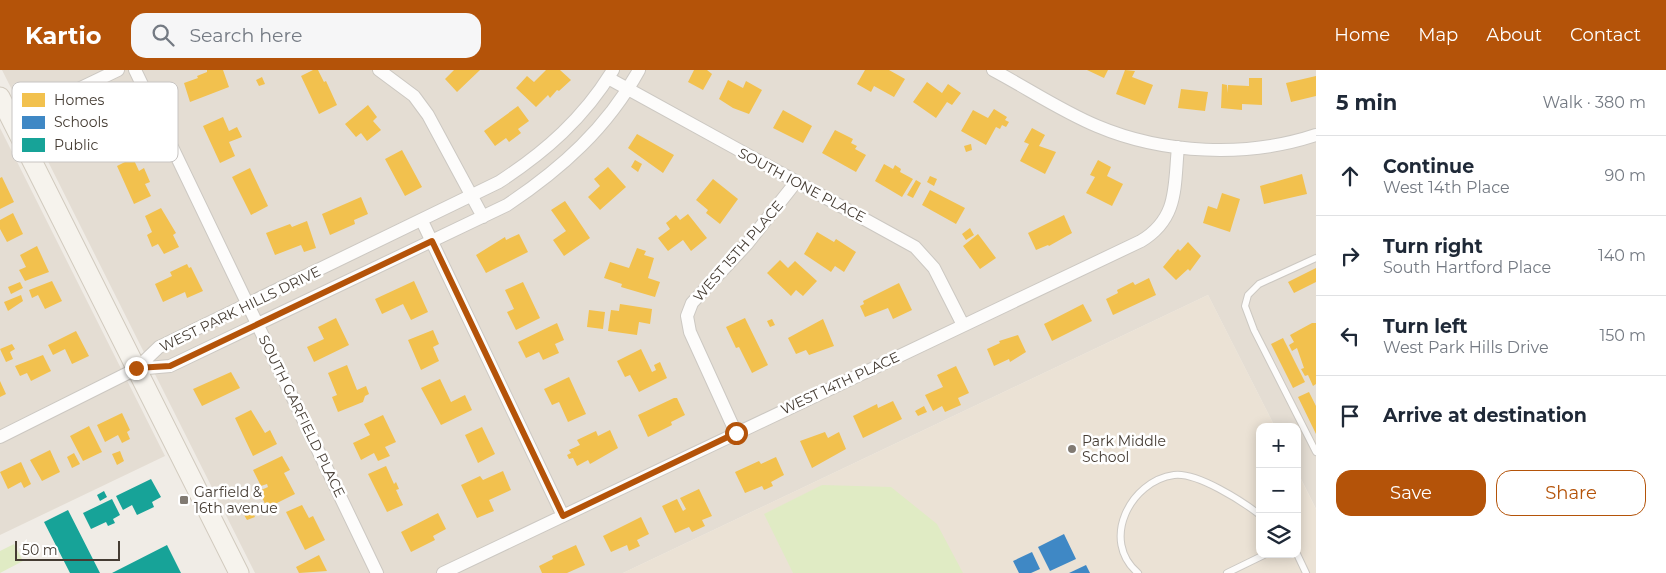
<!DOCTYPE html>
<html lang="en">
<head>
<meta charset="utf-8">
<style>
  body { margin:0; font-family:Montserrat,sans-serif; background:#f6f6f7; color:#1f2937 }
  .controls { position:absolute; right:15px; bottom:15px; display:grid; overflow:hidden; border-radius:10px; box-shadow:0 2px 12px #0003 }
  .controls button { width:45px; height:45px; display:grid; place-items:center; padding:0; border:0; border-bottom:1px solid #e0e1e3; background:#fff; color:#1f2937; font:25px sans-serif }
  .scale { position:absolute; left:15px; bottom:12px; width:105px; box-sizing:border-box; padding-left:5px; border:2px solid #453c33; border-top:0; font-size:14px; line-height:18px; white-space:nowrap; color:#453c33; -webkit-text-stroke:4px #fff; paint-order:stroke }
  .stop { position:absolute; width:15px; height:15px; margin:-11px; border:4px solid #b45309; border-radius:50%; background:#fff }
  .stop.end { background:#b45309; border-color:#fff; box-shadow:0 1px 5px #0008 }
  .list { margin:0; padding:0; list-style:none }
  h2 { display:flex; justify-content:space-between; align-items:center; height:65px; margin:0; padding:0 20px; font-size:21px }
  h2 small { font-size:16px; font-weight:400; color:#747a83 }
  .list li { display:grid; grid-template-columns:32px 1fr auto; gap:15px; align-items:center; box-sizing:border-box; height:80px; padding:0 20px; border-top:1px solid #e0e1e3 }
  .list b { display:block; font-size:19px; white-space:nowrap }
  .list p { margin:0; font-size:16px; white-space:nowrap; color:#747a83 }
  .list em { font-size:16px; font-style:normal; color:#747a83 }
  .actions { display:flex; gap:10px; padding:15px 20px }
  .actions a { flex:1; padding:11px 0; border:1px solid #b45309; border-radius:15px; text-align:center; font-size:18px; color:#b45309 }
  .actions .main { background:#b45309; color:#fff }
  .icon { flex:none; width:28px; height:28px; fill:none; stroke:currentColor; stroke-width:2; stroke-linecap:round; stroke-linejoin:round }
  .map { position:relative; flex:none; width:1316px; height:503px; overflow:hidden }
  header { display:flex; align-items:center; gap:30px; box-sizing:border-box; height:70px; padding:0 25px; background:#b45309; color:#fff }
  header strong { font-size:24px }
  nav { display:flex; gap:28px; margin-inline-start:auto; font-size:18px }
  .search { width:350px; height:45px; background:#f6f6f7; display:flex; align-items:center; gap:12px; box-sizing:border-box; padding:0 18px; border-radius:15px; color:#747a83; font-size:19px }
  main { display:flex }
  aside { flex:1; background:#fff }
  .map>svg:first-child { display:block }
</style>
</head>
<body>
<header>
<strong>Kartio</strong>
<div class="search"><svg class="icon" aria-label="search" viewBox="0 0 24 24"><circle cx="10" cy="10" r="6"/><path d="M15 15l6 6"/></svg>Search here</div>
<nav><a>Home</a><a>Map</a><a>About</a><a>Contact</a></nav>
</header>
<main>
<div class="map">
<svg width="1316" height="503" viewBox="0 0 1316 503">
  <rect width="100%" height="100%" fill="#f0ece6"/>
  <path fill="#e4ddd3" d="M2 0H1316V439L1297 401V357H1275L1208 225 623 503H255Z
    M0 58 165 386 0 465Z"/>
  <path fill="#ebe2d5" d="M1208 225 1275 357H1260V484H1297V401L1316 439V503H623Z"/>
  <path fill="#e0ebc4" d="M822 415 891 417 937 454 963 503H793L764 444Z
    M14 474 23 491 0 503V481Z"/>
  <path fill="#f2c14e" d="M207 0H223L229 17 190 32 184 13 198 8 197 6 207 2Z
    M313 0H318L324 12 326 11 337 35 319 44 301 6Z
    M454 0H480L457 22 445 9Z
    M546 0H560L571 10 559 21 557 20 550 28 548 25 536 37 516 18 527 6 534 12Z
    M694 0H707L712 4 703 20 688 12Z
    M865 0H889L905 9 894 27 874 16 871 22 857 14Z
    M1087 0H1108L1104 8Z
    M1125 0 1135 1 1132 7 1153 15 1145 35 1116 24Z
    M1316 6V26L1291 32 1286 13Z
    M262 7 265 14 259 16 256 10Z
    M1249 8H1262V35L1242 34V40L1221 38 1222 14 1227 15 1228 23V15L1249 16Z
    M728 10 743 18 746 11 762 20 749 44 733 38 719 29Z
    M927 12 942 23 948 14 961 23 952 35 947 32 936 48 913 32Z
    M1181 19 1208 22 1205 41 1178 38Z
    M368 35 377 47 373 51 381 60 367 71 361 63 356 67 345 54Z
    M518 36 529 51 518 59 521 63 509 72 506 68 495 76 484 61Z
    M994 39 1007 47 1005 50 1009 52 1006 57 1002 55 1000 59 996 57 986 75 961 61 973 40 988 48Z
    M783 40 812 56 803 73 773 58Z
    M223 47 229 61 237 57 242 67 229 72 235 86 220 93 203 56Z
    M1032 58 1045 65 1039 76 1056 82 1045 104 1020 91 1029 74 1024 72Z
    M835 60 853 69 851 73 857 76 855 79 866 85 856 102 822 83Z
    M637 64 674 85 663 103 628 78Z
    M971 74 972 80 966 82 964 76Z
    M402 80 422 117 405 126 385 89Z
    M133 88 139 101 144 98 150 112 145 114 151 126 134 134 117 96Z
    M635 90 642 94 638 102 631 97Z
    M1098 90 1111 97 1107 106 1123 114 1112 136 1086 123 1095 107 1090 105Z
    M884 94 893 99 895 95 901 99 900 102 913 109 902 127 875 111Z
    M608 97 626 117 600 140 588 127 600 116 594 109Z
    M250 98 268 136 251 145 232 107Z
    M1302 104 1307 124 1264 134 1260 116Z
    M930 106 937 109 934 116 927 112Z
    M2 107 14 132 0 139V108Z
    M713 109 738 129 720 154 706 143 708 140 696 130Z
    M916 110 921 113 913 128 907 125Z
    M930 120 965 138 956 154 922 135Z
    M1222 123 1240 129 1230 162 1203 153 1208 136 1217 139Z
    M361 127 368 144 354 150 355 154 330 165 322 144Z
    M565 131 590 168 564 186 553 170 566 161 551 140Z
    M161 138 176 163 173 165 179 177 164 184 158 174 152 177 147 165 152 162 145 146Z
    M13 143 23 164 7 172 0 159V150Z
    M688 144 707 168 691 181 683 170 668 181 658 168 670 159 666 153 676 145 680 150Z
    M1064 145 1072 163 1049 176 1048 175 1036 180 1028 163Z
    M307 151 316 178 304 182 301 175 275 185 266 163 290 154 292 157Z
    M970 158 974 165 966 170 962 164Z
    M817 162 834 172 836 169 856 182 844 202 835 196 831 202 804 184Z
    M519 164 528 182 486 203 476 185 505 167 506 170Z
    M978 164 996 188 980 199 963 176Z
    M1188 172 1201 186 1190 201 1188 199 1176 210 1163 197 1178 179 1180 181Z
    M37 176 49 202 25 211 19 200 26 197 20 185Z
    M637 178 646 181 644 185 654 188 648 208 660 212 655 227 621 217 622 214 604 208 610 192 629 198Z
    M780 190 788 198 795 191 817 211 803 226 796 220 791 226 767 203Z
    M187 194 189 198 191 197 203 221 187 228 185 222 163 232 155 214 172 206 170 202Z
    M1316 198V212L1294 223 1288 212Z
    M1149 208 1156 225 1113 245 1106 229 1118 223 1117 220 1133 212 1135 215Z
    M52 211 62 231 45 239 38 225 32 228 29 220Z
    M414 211 428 242 411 250 403 234 382 244 375 229Z
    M20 212 23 218 11 224 8 217Z
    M523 212 540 248 516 260 507 242 514 239 505 220Z
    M899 213 912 240 893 249 888 238 865 247 860 236 864 234 863 231Z
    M21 225 23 231 8 241 4 232Z
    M620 234 652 239 650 254 639 252 637 265 608 261 611 240 619 241Z
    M1083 234 1092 251 1052 271 1044 254Z
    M589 240 605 242 603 259 587 257Z
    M336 248 349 275 314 292 307 277 324 269 318 257Z
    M745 248 768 295 752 303 739 277 736 278 726 257Z
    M772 249 775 255 770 257 767 251Z
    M823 249 834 276 809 285 806 280 796 284 788 268Z
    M557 253 564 270 555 274 559 283 543 290 539 282 526 288 518 272Z
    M1312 253H1316V314L1313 316 1308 305 1305 306 1301 299 1304 298 1297 278 1292 281 1289 275 1294 272 1290 265Z
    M433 260 439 274 433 277 439 291 421 300 408 270Z
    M76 261 89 286 72 294 65 279 53 285 48 275Z
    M1018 265 1026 282 1010 292 1009 289 994 296 987 279 1000 273 999 271Z
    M1283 268 1305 312 1293 318 1271 274Z
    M12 274 15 279 10 282 13 289 6 292 0 279Z
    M641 279 652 302 656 300 654 295 660 292 667 308 639 322 630 305 625 307 617 291Z
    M43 285 51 301 31 311 27 303 20 306 15 296Z
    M347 295 357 320 366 316 369 324 365 326 363 332 338 342 332 327 337 325 328 303Z
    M956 296 969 323 958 328 961 335 945 342 942 336 933 341 925 325 943 317 937 305Z
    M231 302 240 318 202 336 193 319Z
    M569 307 586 344 568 352 559 332 552 335 544 319Z
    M440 309 451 332 465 325 472 340 441 355 421 318Z
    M0 311 6 324 0 327Z
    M1309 322 1316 336V364L1298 327Z
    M674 328H677L685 345 671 352 672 355 648 367 638 345Z
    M893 331 902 349 863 368 853 346 877 334 878 338Z
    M924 336 927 342 918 346 915 341Z
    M251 340 265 363 270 360 277 374 253 386 235 348Z
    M122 343 130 360 127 362 130 369 122 373 118 365 105 372 97 355Z
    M383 345 396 372 385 377 390 386 378 391 374 383 361 390 353 373 370 365 364 354Z
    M89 356 102 382 83 391 70 366Z
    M482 357 495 384 478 393 465 365Z
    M610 360 618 378 590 394 588 390 577 396 573 388 569 389 567 385 571 383 569 380 580 375 577 370 596 361 598 366Z
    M825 362 828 368 839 362 846 379 812 398 800 371Z
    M50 380 60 402 42 411 30 390Z
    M120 381 124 391 117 395 112 384Z
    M74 383 80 394 72 398 67 387Z
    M282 386 290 400 284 403 295 424 267 438 259 421 268 417 267 414 261 416 253 400Z
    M776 387 784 405 771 412 773 416 764 420 762 416 745 423 735 402 759 391 761 394Z
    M21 392 31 414 24 418 21 412 8 419 0 402Z
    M386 396 394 414 396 412 399 419 396 420 403 435 387 442 368 404Z
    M503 401 511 420 489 430 494 441 477 448 461 415 480 406 483 410Z
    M699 419 712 446 702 450 705 456 692 462 689 457 675 463 662 436 677 429 683 441 686 439 680 428Z
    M302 435 309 448 313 446 325 470 305 480 286 442Z
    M252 441 255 447 247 450 244 445Z
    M438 443 446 459 433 466 435 470 411 482 401 462Z
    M641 447 649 464 637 470 640 476 629 481 627 475 611 482 603 466Z
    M576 475 585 495 567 503H542L539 496 553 489 552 486Z
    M319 485 327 501 299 503 296 497Z"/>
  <path fill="#3f88c5" d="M1064 464 1076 489 1050 501 1038 477Z
    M1032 482 1040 499 1031 503H1019L1013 491Z
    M1086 495 1090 503H1069Z"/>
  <path fill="#17a398" d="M151 409 161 427 152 432 154 437 137 445 132 435 123 440 116 426Z
    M104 421 107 427 100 431 97 425Z
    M112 429 120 445 113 449 115 453 108 456 106 452 91 459 83 443Z
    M68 440 100 503H70L44 452Z
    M167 475 181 503H112Z"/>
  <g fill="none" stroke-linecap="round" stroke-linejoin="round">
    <defs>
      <path id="lane" d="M1316 188 1259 214 1248 225 1245 236 1254 260 1316 382
        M1297 484 1306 503
        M1138 503C1100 471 1130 411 1174 405 1197 402 1242 431 1260 445
        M1227 503 1266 484"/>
      <path id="street" d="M135 0 377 503
        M379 0 414 26 428 45 483 147
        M993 0C1027 18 1061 41 1097 56 1163 84 1247 88 1316 65
        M608 8 915 177 934 198 963 255
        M12 51 118 0
        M422 151 563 446
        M136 299 170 296 507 135C561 99 607 58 639 0
        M736 363 690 262 687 246 692 233 747 174 796 112
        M0 367 136 299 159 277 499 112C545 82 584 48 613 0
        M443 503 1141 171C1179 148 1174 116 1178 77"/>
      <path id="secondary" d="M0 27 239 503"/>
    </defs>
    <use href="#lane" stroke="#ccc8c2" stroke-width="8"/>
    <use href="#street" stroke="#ccc8c2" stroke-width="14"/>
    <use href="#secondary" stroke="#d1cabe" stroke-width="21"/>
    <use href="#lane" stroke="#fdfcfb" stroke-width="6"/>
    <use href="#street" stroke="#fdfcfb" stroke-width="12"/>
    <use href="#secondary" stroke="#f6f3ed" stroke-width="19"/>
  </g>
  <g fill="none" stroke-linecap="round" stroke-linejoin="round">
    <path stroke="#b45309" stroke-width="6" d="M136 298 170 296 432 171 563 446 736 363"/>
  </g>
  <g fill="#817a72" stroke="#fff" stroke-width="2">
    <circle cx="1072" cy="379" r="5"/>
    <rect x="179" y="425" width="10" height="10" rx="2.5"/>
  </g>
  <g text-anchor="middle" stroke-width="5" stroke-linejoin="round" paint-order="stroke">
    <g font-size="14" fill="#453c33" stroke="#fff">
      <text transform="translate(802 115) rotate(28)" y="5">SOUTH IONE PLACE</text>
      <text transform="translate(738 181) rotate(-49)" y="5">WEST 15TH PLACE</text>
      <text transform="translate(240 239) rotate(-26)" y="5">WEST PARK HILLS DRIVE</text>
      <text transform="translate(840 313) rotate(-25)" y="5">WEST 14TH PLACE</text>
      <text transform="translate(302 346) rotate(64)" y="5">SOUTH GARFIELD PLACE</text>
    </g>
    <g font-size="14" fill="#453c33" stroke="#fff" text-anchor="start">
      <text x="1082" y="376">Park Middle<tspan x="1082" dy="16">School</tspan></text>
      <text x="194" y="427">Garfield &amp;<tspan x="194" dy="16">16th avenue</tspan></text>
    </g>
  </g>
  <rect x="12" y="12" width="166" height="80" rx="8" fill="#fff" stroke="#c7c4c2" stroke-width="1"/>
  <rect x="22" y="23" width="23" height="14" fill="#f2c14e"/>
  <rect x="22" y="46" width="23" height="13" fill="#3f88c5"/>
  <rect x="22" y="68" width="23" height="14" fill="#17a398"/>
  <g font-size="14" fill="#453c33">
    <text x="54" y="35">Homes</text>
    <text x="54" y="57">Schools</text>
    <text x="54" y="80">Public</text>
  </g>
</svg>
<div class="controls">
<button>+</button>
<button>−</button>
<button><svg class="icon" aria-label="layers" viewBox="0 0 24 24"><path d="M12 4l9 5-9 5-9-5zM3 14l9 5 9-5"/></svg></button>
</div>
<div class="scale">50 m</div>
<div class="stop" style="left:736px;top:363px"></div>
<div class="stop end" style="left:136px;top:298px"></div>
</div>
<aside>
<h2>5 min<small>Walk · 380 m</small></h2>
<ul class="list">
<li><svg class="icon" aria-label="ahead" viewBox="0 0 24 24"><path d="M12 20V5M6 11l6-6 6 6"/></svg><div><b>Continue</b><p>West 14th Place</p></div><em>90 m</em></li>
<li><svg class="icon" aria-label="right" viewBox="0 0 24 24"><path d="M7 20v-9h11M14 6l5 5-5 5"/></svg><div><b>Turn right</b><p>South Hartford Place</p></div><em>140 m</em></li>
<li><svg class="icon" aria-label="left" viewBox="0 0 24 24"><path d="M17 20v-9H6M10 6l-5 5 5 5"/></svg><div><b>Turn left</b><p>West Park Hills Drive</p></div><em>150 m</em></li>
<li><svg class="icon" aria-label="arrive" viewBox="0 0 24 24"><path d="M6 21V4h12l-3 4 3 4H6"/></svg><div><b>Arrive at destination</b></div></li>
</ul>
<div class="actions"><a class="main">Save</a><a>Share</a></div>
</aside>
</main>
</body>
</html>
